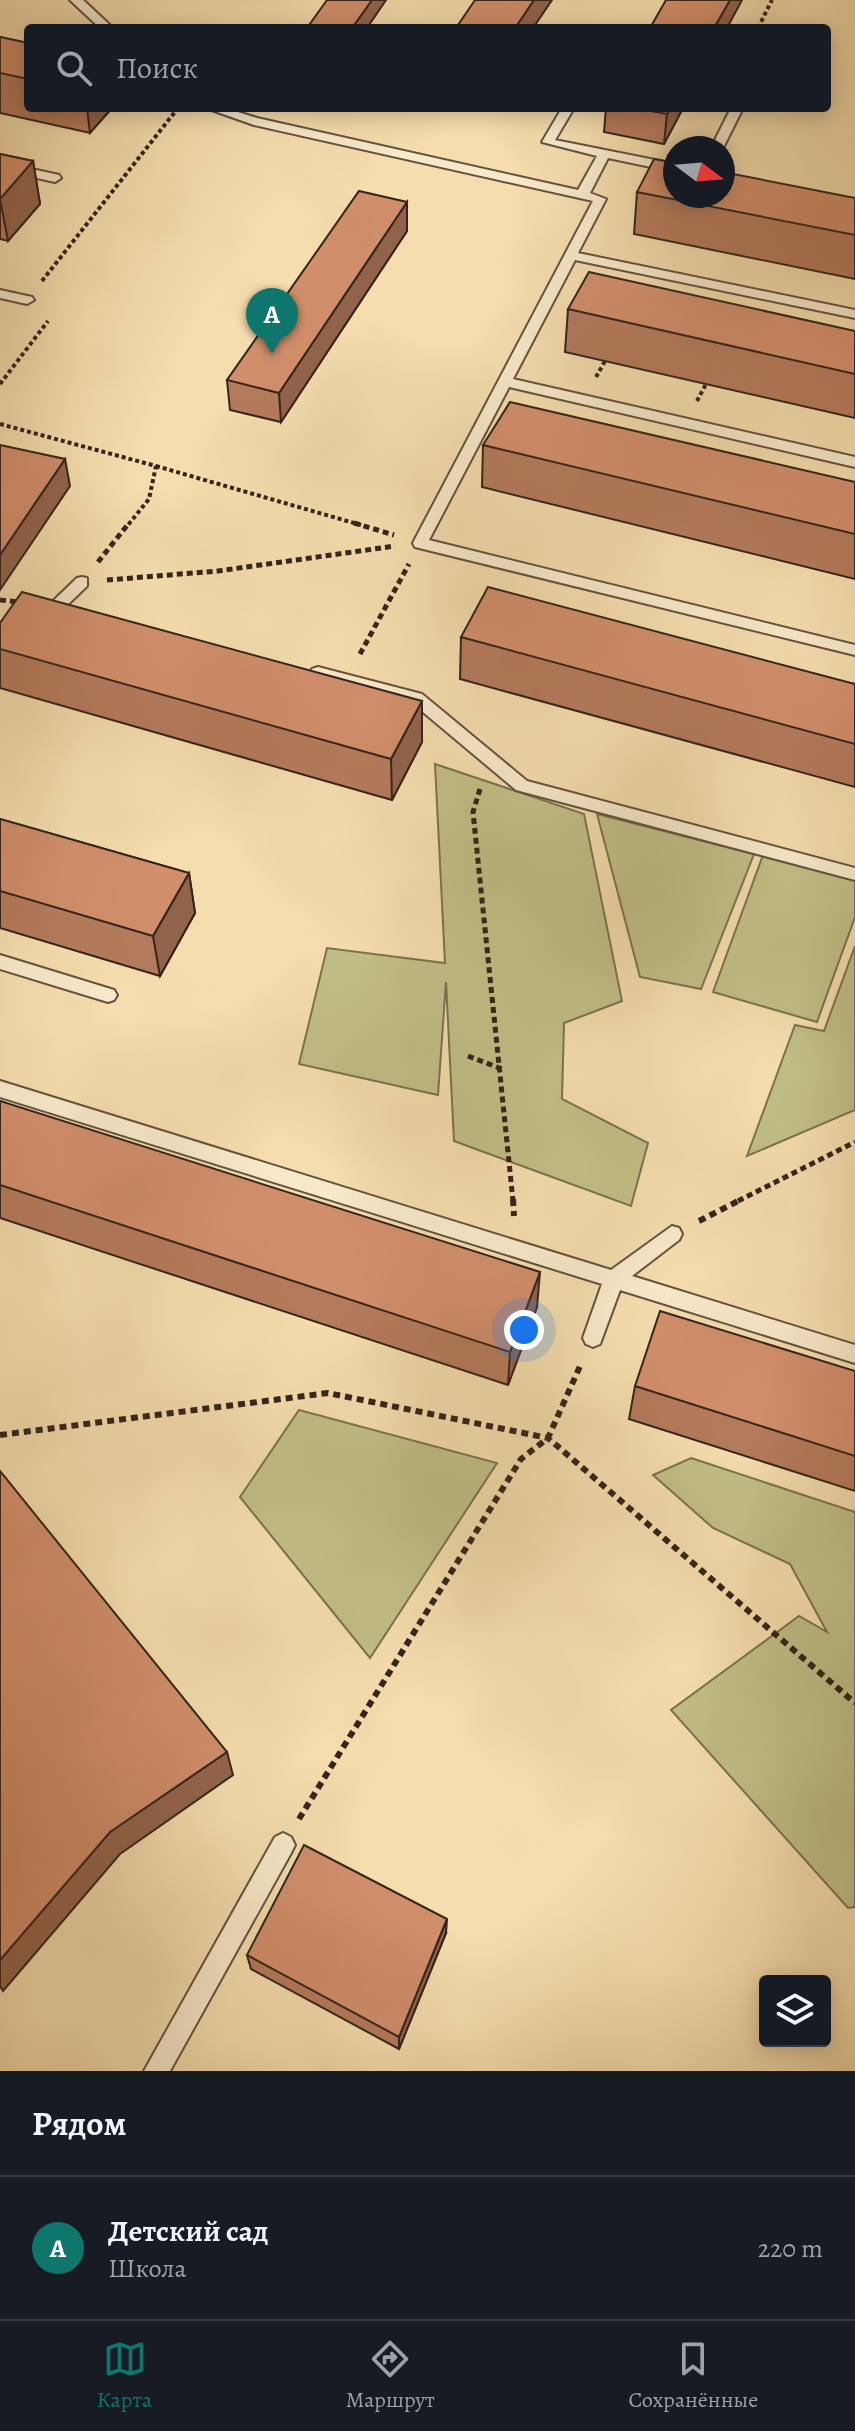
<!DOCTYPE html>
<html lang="ru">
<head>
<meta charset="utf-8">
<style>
  body { margin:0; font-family:Alegreya,serif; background:#242831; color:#f1f3f6 }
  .controls { position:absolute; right:24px; bottom:24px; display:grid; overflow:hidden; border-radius:8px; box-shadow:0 4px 20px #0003 }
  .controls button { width:72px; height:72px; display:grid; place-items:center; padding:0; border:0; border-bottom:2px solid #363941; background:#171b24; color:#f1f3f6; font:40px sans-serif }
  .compass { position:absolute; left:663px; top:136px; width:72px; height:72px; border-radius:50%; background:#171b24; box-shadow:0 4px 20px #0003; rotate:106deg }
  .you { position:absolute; left:524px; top:1330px; width:28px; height:28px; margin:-20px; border:6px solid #fff; border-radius:50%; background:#1a73e8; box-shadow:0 0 0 12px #1a73e833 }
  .badge { display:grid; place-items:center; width:52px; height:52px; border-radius:50%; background:#0f766e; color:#fff; font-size:26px; font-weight:700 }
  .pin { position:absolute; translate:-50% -66px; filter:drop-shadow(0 2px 4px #0008) }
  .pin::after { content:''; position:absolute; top:42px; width:28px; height:24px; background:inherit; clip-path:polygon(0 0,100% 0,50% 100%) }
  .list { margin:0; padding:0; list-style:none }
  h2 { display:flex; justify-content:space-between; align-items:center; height:104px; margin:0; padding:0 32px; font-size:34px }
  h2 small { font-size:26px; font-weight:400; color:#9ea1a6 }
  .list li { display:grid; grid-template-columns:52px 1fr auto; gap:24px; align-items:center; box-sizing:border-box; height:144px; padding:0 32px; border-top:2px solid #363941 }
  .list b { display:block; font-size:30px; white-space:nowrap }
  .list p { margin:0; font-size:26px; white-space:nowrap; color:#9ea1a6 }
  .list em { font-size:26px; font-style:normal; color:#9ea1a6 }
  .icon { flex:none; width:44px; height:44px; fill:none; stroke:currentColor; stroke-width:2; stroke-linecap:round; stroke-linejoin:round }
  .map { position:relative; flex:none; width:855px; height:2071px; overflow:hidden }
  .search { position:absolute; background:#171b24; box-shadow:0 4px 20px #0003; left:24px; right:24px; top:24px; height:88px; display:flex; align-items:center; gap:20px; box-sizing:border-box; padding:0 28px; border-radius:8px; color:#9ea1a6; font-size:30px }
  .sheet { height:248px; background:#171b24 }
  nav { display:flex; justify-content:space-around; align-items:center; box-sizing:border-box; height:112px; border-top:2px solid #363941; background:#171b24; font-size:22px; color:#9ea1a6 }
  nav a { display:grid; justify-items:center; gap:4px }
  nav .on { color:#0f766e }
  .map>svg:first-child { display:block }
</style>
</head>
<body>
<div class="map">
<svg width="855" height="2071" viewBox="0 0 855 2071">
  <rect width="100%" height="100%" fill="#f5ddad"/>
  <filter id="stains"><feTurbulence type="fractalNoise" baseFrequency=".0025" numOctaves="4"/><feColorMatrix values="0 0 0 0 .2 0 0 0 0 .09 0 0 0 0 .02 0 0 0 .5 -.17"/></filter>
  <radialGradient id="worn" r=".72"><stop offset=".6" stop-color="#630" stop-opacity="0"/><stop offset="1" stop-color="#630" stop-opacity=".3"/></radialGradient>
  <path fill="#c1bf86" stroke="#7a7252" stroke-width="2" d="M435 764 584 814 622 1001 564 1023 562 1099 648 1143 631 1206 454 1141 446 982 438 1095 299 1064 327 948 445 963Z
    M597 814 754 854 701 989 640 977Z
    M763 855 855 878V917L817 1022 713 992Z
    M855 946V1110L747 1156 795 1025 824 1031Z
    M299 1410 497 1463 370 1658 240 1497Z
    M691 1458 855 1512V1907L848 1908 671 1710 799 1616 827 1632 790 1564 713 1528 653 1475Z"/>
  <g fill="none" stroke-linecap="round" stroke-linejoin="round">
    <defs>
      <path id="service" d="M70 0H83L113 28H100Z
        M206 108H225L257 118 578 190 597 156 542 142 562 108H574L555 140 675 164V172L608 158 590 193 606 199 578 253 855 310V318L575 260 513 379 855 457V467L509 387 429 540 855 645V655L415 547 413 543 593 201 254 125Z
        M731 108H743L723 148H711Z
        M0 162 59 175 61 178 55 182 0 170Z
        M0 290 32 297 34 300 27 304 0 298Z
        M82 577 87 578V586L61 611H51V603L77 578Z
        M318 667 422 694 527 781 855 868V880L516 790 411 702 312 677 310 673 312 669Z
        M0 955 114 990 117 995 114 1000 108 1002 0 969Z
        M0 1081 611 1270 672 1226 679 1228 682 1234 679 1240 632 1276 855 1345V1363L620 1290 600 1344 593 1347 586 1344 583 1338 602 1284 0 1097Z
        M283 1833 291 1837 295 1845 291 1853 170 2071H144L275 1837Z"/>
    </defs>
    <use href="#service" stroke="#645241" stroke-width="4"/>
    <path stroke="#33241d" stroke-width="4" stroke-dasharray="4 3" stroke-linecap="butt" d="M758 28 772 0
      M42 281 178 108
      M596 377 605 361
      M0 384 48 321
      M697 401 706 384
      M0 424 156 466 149 499 128 525
      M156 466 361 525"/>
    <path stroke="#33241d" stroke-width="5" stroke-dasharray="6 4" stroke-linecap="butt" d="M354 523 394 535
      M98 562 129 523
      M107 580 218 571 395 546
      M0 600 19 602
      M360 654 409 564
      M480 789 473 812 513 1201
      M468 1056 502 1069
      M738 1201 855 1142"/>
    <path stroke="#33241d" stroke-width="6" stroke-dasharray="7 5" stroke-linecap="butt" d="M513 1199 514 1216
      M699 1221 742 1199
      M0 1435 328 1393 548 1438 855 1703
      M299 1819 521 1459 548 1438 581 1364"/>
    <use href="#service" fill="#f8e9ca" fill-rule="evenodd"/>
  </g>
  <path fill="#b47a5c" stroke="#33241d" stroke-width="2" d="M0 37 28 43V108H112L90 133 0 113Z
    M606 108H683L664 144 604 132Z
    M0 154 33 161 40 204 8 241 0 239Z
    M637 192 855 198V279L634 234Z
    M407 231 281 422 230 410 227 380Z
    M568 309 855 331V418L565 352Z
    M483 445 855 482V579L482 487Z
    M0 623 422 742 392 800 0 688Z
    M461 637 855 684V787L460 679Z
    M0 819 189 873 195 913 160 976 0 928Z
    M0 1101 537 1307 508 1385 0 1218Z
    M855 1371V1491L629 1419 635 1386Z
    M446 1933 399 2049 251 1969 247 1955Z"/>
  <path fill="#92634b" stroke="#33241d" stroke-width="2" d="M372 0H386L367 28H352Z
    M534 0H552L533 28H515Z
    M730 0H742L727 28H714Z
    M87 108H112L90 133Z
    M670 108H683L664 144 667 114Z
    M33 161 40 204 8 241 0 199Z
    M407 202V231L281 422 279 393Z
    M65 459 70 486 0 590V555Z
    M422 701V742L392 800 391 759Z
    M189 873 195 913 160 976 153 936Z
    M540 1272 537 1307 508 1385 510 1352Z
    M227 1752 233 1775 120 1854 3 1991 0 1986V1960L110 1832Z
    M447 1919 446 1933 399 2049V2037Z"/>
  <path fill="#d18e6b" stroke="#33241d" stroke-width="2" d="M327 0H372L352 28H307Z
    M475 0H534L515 28H456Z
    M666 0H730L714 28H650Z
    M0 37 28 43V79L0 73Z
    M634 108H670L667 114Z
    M0 154 33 161 0 199Z
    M654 159 675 163V196H723V172L855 198V235L637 192Z
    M359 191 407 202 279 393 227 380Z
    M589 272 855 331V374L568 309Z
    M510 402 855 482V534L483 445Z
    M0 445 65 459 0 555Z
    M488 587 855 684V744L461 637Z
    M22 592 422 701 391 759 0 649V623Z
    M0 819 189 873 153 936 0 891Z
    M0 1101 540 1272 510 1352 0 1185Z
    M660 1311 855 1371V1456L635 1386Z
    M0 1471 227 1752 110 1832 0 1960Z
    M304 1845 447 1919 399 2037 247 1955Z"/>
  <rect width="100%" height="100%" filter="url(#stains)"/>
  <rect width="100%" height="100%" fill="url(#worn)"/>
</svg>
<div class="controls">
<button><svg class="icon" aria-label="layers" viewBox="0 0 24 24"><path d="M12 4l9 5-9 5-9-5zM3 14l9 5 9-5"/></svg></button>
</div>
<svg class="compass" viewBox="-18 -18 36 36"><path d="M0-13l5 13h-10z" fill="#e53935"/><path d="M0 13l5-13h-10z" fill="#9ea1a6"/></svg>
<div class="you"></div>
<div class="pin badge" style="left:272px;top:354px">A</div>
<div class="search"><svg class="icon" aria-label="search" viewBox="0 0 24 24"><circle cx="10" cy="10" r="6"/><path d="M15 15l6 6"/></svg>Поиск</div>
</div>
<section class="sheet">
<h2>Рядом<small></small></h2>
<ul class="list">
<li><span class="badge">A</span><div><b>Детский сад</b><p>Школа</p></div><em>220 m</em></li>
</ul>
</section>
<nav>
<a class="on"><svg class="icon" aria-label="map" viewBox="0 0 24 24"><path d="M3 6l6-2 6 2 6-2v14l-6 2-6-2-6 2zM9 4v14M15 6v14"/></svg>Карта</a>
<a><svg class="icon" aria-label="directions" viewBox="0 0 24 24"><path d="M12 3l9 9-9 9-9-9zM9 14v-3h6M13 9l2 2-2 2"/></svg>Маршрут</a>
<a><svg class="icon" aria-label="saved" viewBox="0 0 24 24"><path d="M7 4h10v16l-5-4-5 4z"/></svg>Сохранённые</a>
</nav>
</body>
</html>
